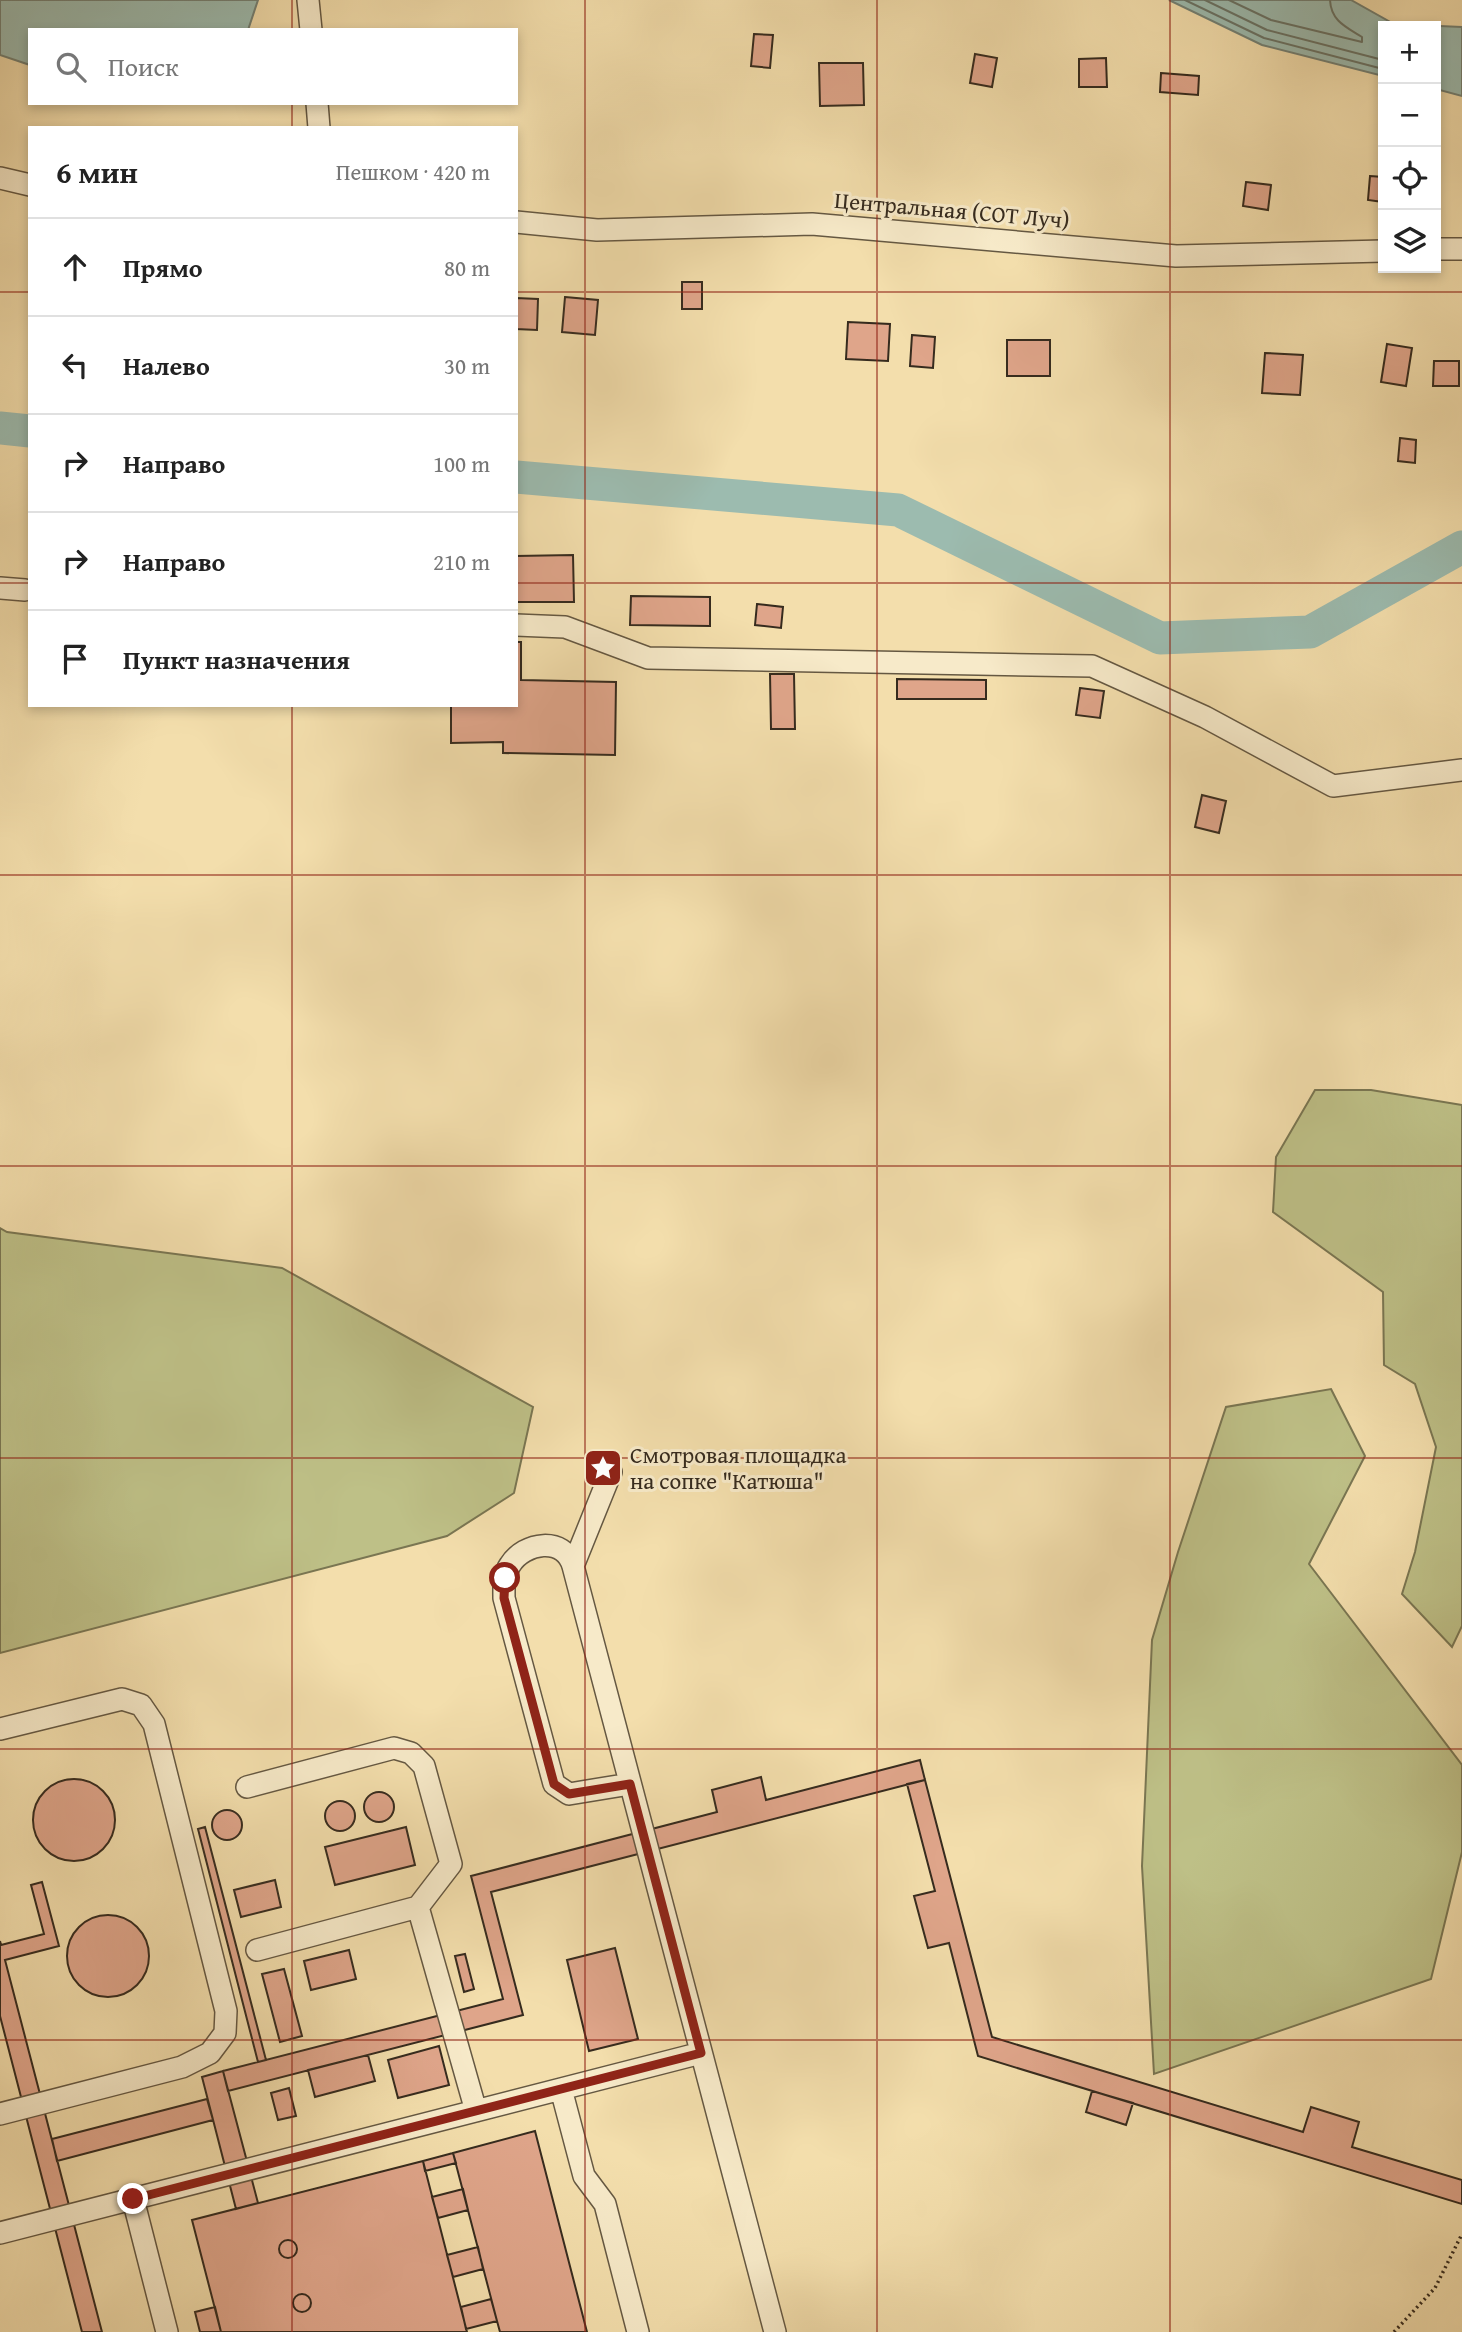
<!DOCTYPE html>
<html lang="ru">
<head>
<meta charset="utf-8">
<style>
  body { margin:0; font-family:"Gentium Book Plus",serif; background:#f6f6f6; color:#222 }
  .controls { position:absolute; right:21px; top:21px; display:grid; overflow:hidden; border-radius:0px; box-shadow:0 4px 10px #0003 }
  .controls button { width:63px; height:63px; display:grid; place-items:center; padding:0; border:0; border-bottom:2px solid #e0e0e0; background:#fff; color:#222; font:35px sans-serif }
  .stop { position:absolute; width:21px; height:21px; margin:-16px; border:5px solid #8f2418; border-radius:50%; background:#fff }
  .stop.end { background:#8f2418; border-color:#fff; box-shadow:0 2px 7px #0008 }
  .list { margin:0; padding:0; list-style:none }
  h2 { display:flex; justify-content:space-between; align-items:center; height:91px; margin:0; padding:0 28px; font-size:30px }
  h2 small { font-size:23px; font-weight:400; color:#767676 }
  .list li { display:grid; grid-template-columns:46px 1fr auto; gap:21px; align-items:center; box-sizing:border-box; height:98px; padding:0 28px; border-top:2px solid #e0e0e0 }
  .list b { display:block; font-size:26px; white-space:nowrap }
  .list em { font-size:23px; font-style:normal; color:#767676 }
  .icon { flex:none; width:38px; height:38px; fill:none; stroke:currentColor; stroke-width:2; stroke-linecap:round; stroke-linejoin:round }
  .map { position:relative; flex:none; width:1462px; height:2332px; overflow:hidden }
  .search { position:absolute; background:#fff; box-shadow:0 4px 10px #0003; left:28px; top:28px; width:490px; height:77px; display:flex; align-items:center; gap:18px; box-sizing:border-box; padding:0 24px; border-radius:0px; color:#767676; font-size:26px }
  .panel { position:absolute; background:#fff; box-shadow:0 4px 10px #0003; left:28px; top:126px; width:490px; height:581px; border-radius:0px }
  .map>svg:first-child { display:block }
</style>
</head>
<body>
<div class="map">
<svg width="1462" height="2332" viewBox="0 0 1462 2332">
  <rect width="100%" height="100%" fill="#f3deac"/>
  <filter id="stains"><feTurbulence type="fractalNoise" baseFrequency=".00286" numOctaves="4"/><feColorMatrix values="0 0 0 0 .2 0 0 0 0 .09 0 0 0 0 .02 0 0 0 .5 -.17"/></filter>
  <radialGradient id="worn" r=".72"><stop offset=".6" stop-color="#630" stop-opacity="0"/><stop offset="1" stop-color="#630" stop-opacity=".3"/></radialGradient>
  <path fill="#bec087" stroke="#7a7652" stroke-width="2" d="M1315 1090H1371L1462 1105V1626L1452 1647 1402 1594 1415 1552 1436 1447 1415 1384 1384 1365 1383 1292 1273 1212 1276 1157Z
    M0 1228 7 1232 282 1268 533 1407 514 1493 447 1536 0 1653Z
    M1331 1389 1365 1456 1309 1564 1462 1765V1852L1431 1979 1154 2074 1142 1866 1152 1640 1178 1552 1226 1407Z"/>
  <path fill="#9cbbaf" stroke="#738175" stroke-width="2" d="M0 0H258L248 30H30V65L0 55Z
    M1169 0H1351L1394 24 1462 27V96L1436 89V26H1383V76L1262 45Z"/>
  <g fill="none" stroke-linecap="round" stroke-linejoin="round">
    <path stroke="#697366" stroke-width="2" d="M1185 0 1264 38 1383 69
      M1205 0 1267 30 1383 60
      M1229 0 1271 20 1362 42V37C1346 27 1331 21 1330 0"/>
    <path stroke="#9cbbaf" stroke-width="33" d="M0 428 30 431
      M516 477 898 510 1160 638 1310 632 1462 547"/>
  </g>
  <path fill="#dfa58a" stroke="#362b1e" stroke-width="2" d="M754 34 773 35 770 68 751 66Z
    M975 54 997 58 992 87 970 83Z
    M1106 58 1107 87H1079V59Z
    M819 63H863L864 105 820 106Z
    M1161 73 1199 76 1198 95 1160 92Z
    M1370 176 1383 177V202L1368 200Z
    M1246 182 1271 185 1268 210 1243 206Z
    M682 282H702V309H682Z
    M565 297 598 300 595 335 562 332Z
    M516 298 538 299 537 330 516 329Z
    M848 322 890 324 888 361 846 359Z
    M912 335 935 337 933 368 910 366Z
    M1007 340H1050V376H1007Z
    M1387 344 1412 348 1406 386 1381 382Z
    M1265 353 1303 355 1300 395 1262 393Z
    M1434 361H1459V386H1433Z
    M1400 438 1416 440 1415 463 1398 461Z
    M573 555 574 602H516V556Z
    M631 596 710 597V626L630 625Z
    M757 604 783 607 781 628 755 625Z
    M516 642H521V680L616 682 615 755 503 753V742L451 743V705H516Z
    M770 674H794L795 729H771Z
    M897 679 986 680V699H897Z
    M1080 688 1104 691 1100 718 1076 715Z
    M1202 795 1226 801 1219 833 1195 827Z
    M920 1760 925 1780 491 1892 523 2015 228 2091 223 2071 503 1999 471 1876 717 1812 712 1790 761 1777 766 1800Z
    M33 1820a41 41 0 1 1 82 0a41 41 0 1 1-82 0Z
    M925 1780 992 2037 1303 2132 1311 2107 1359 2122 1352 2147 1462 2180V2204L978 2056 949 1943 928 1948 914 1896 935 1891 907 1784Z
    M364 1807a15 15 0 1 1 30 0a15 15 0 1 1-30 0Z
    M325 1816a15 15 0 1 1 30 0a15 15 0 1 1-30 0Z
    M212 1825a15 15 0 1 1 30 0a15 15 0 1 1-30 0Z
    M205 1827 266 2060 258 2062 198 1829Z
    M406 1827 415 1865 335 1885 325 1847Z
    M275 1880 281 1907 241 1917 234 1890Z
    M42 1882 59 1946 5 1960 102 2332H82L0 2016V1941L1 1945 44 1934 31 1885Z
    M67 1956a41 41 0 1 1 82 0a41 41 0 1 1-82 0Z
    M615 1948 638 2039 589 2051 567 1960Z
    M349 1950 356 1979 311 1990 304 1961Z
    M465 1954 474 1989 464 1992 455 1956Z
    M284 1969 302 2036 280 2042 262 1974Z
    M439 2046 449 2085 398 2098 388 2060Z
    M368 2055 375 2081 315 2097 308 2070Z
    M223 2071 258 2203 236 2209 202 2077Z
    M289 2088 296 2116 278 2120 271 2093Z
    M1092 2091 1133 2103 1126 2125 1086 2112Z
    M207 2099 213 2120 57 2161 52 2139Z
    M535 2131 587 2332H500L497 2321 453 2153Z
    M453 2153 456 2163 425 2171 423 2161Z
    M423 2161 467 2332H221L192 2220Z
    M463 2189 468 2210 438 2218 432 2197Z
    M279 2249a9 9 0 1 1 18 0a9 9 0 1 1-18 0Z
    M478 2247 483 2269 453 2277 447 2255Z
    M293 2303a9 9 0 1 1 18 0a9 9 0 1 1-18 0Z
    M491 2299 497 2321 466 2329 461 2307Z
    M215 2307 221 2332H200L195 2312Z"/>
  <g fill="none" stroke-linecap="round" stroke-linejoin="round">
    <defs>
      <path id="minor" d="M308 0 311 30
        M317 103 319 128
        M0 178 30 185
        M516 222 597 230 812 224 1176 256 1383 251
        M1436 249H1462
        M0 588 25 590
        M516 625 565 627 648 658 1092 666 1205 717 1333 786 1462 770
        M573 1566 611 1472 603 1468
        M0 1729 122 1699 141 1705 154 1724 226 2011 225 2033 210 2053 182 2067 0 2114
        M630 1784 569 1794 554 1784 504 1598C504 1587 503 1575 510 1565 524 1542 564 1536 573 1566L775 2332
        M247 1787 394 1748 411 1753 424 1766 451 1864 418 1907 476 2111
        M257 1950 418 1907
        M561 2089 584 2176 605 2204 638 2332
        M133 2199 167 2332
        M0 2233 701 2053"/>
    </defs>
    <use href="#minor" stroke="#655842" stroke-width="24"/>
    <path stroke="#362b1e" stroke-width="3.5" stroke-dasharray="2 3.5" stroke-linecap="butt" d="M1394 2332 1435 2288 1462 2234"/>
    <use href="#minor" stroke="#f7eac9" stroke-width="21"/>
  </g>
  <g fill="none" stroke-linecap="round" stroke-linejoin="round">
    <path stroke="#8f2418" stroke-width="9" d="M133 2199 701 2053 630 1784 569 1794 554 1784 504 1598 505 1578"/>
  </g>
  <path fill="none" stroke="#8f2418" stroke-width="2" stroke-opacity="0.55" d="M292 0V30M585 0V2332M877 0V2332M1170 0V2332M292 103V128M0 292H30M516 292H1462M0 583H30M516 583H1462M292 705V2332M0 875H1462M0 1166H1462M0 1458H1462M0 1749H1462M0 2040H1462"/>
  <defs>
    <symbol id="sight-square" viewBox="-11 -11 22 22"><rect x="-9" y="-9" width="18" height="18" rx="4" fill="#8f2418" stroke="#f7eac9"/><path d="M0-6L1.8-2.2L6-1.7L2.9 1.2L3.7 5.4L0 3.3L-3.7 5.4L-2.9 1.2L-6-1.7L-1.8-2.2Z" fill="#fff"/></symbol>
  </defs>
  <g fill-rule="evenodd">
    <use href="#sight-square" x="581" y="1446" width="44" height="44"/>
  </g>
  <g text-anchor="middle" stroke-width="6" stroke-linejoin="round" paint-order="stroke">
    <g font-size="23" fill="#362b1e" stroke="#f7eac9">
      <text transform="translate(952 210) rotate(5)" y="8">Центральная (СОТ Луч)</text>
    </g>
    <g font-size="23" fill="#362b1e" stroke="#f7eac9" text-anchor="start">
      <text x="630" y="1463">Смотровая площадка<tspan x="630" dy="26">на сопке "Катюша"</tspan></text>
    </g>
  </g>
  <rect width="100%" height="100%" filter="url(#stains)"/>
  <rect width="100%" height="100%" fill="url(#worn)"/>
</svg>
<div class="controls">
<button>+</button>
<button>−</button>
<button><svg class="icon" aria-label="locate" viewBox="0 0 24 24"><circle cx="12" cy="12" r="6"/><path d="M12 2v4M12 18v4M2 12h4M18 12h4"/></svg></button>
<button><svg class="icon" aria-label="layers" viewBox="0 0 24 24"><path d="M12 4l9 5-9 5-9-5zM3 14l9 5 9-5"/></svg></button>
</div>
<div class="stop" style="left:505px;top:1578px"></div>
<div class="stop end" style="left:133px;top:2199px"></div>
<div class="search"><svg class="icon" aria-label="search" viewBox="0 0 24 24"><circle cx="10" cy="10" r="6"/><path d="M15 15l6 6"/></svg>Поиск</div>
<section class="panel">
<h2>6 мин<small>Пешком · 420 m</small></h2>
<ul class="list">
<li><svg class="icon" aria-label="ahead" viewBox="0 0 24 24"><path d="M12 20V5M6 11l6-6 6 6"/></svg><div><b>Прямо</b></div><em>80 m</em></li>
<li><svg class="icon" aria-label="left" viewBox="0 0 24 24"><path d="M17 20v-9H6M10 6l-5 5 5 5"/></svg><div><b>Налево</b></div><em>30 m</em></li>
<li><svg class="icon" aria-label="right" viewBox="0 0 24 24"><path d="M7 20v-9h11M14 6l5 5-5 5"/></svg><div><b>Направо</b></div><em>100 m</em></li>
<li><svg class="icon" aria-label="right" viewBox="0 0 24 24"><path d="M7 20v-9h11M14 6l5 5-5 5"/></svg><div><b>Направо</b></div><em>210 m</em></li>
<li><svg class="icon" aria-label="arrive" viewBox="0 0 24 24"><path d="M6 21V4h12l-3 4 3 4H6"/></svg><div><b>Пункт назначения</b></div></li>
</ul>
</section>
</div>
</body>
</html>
